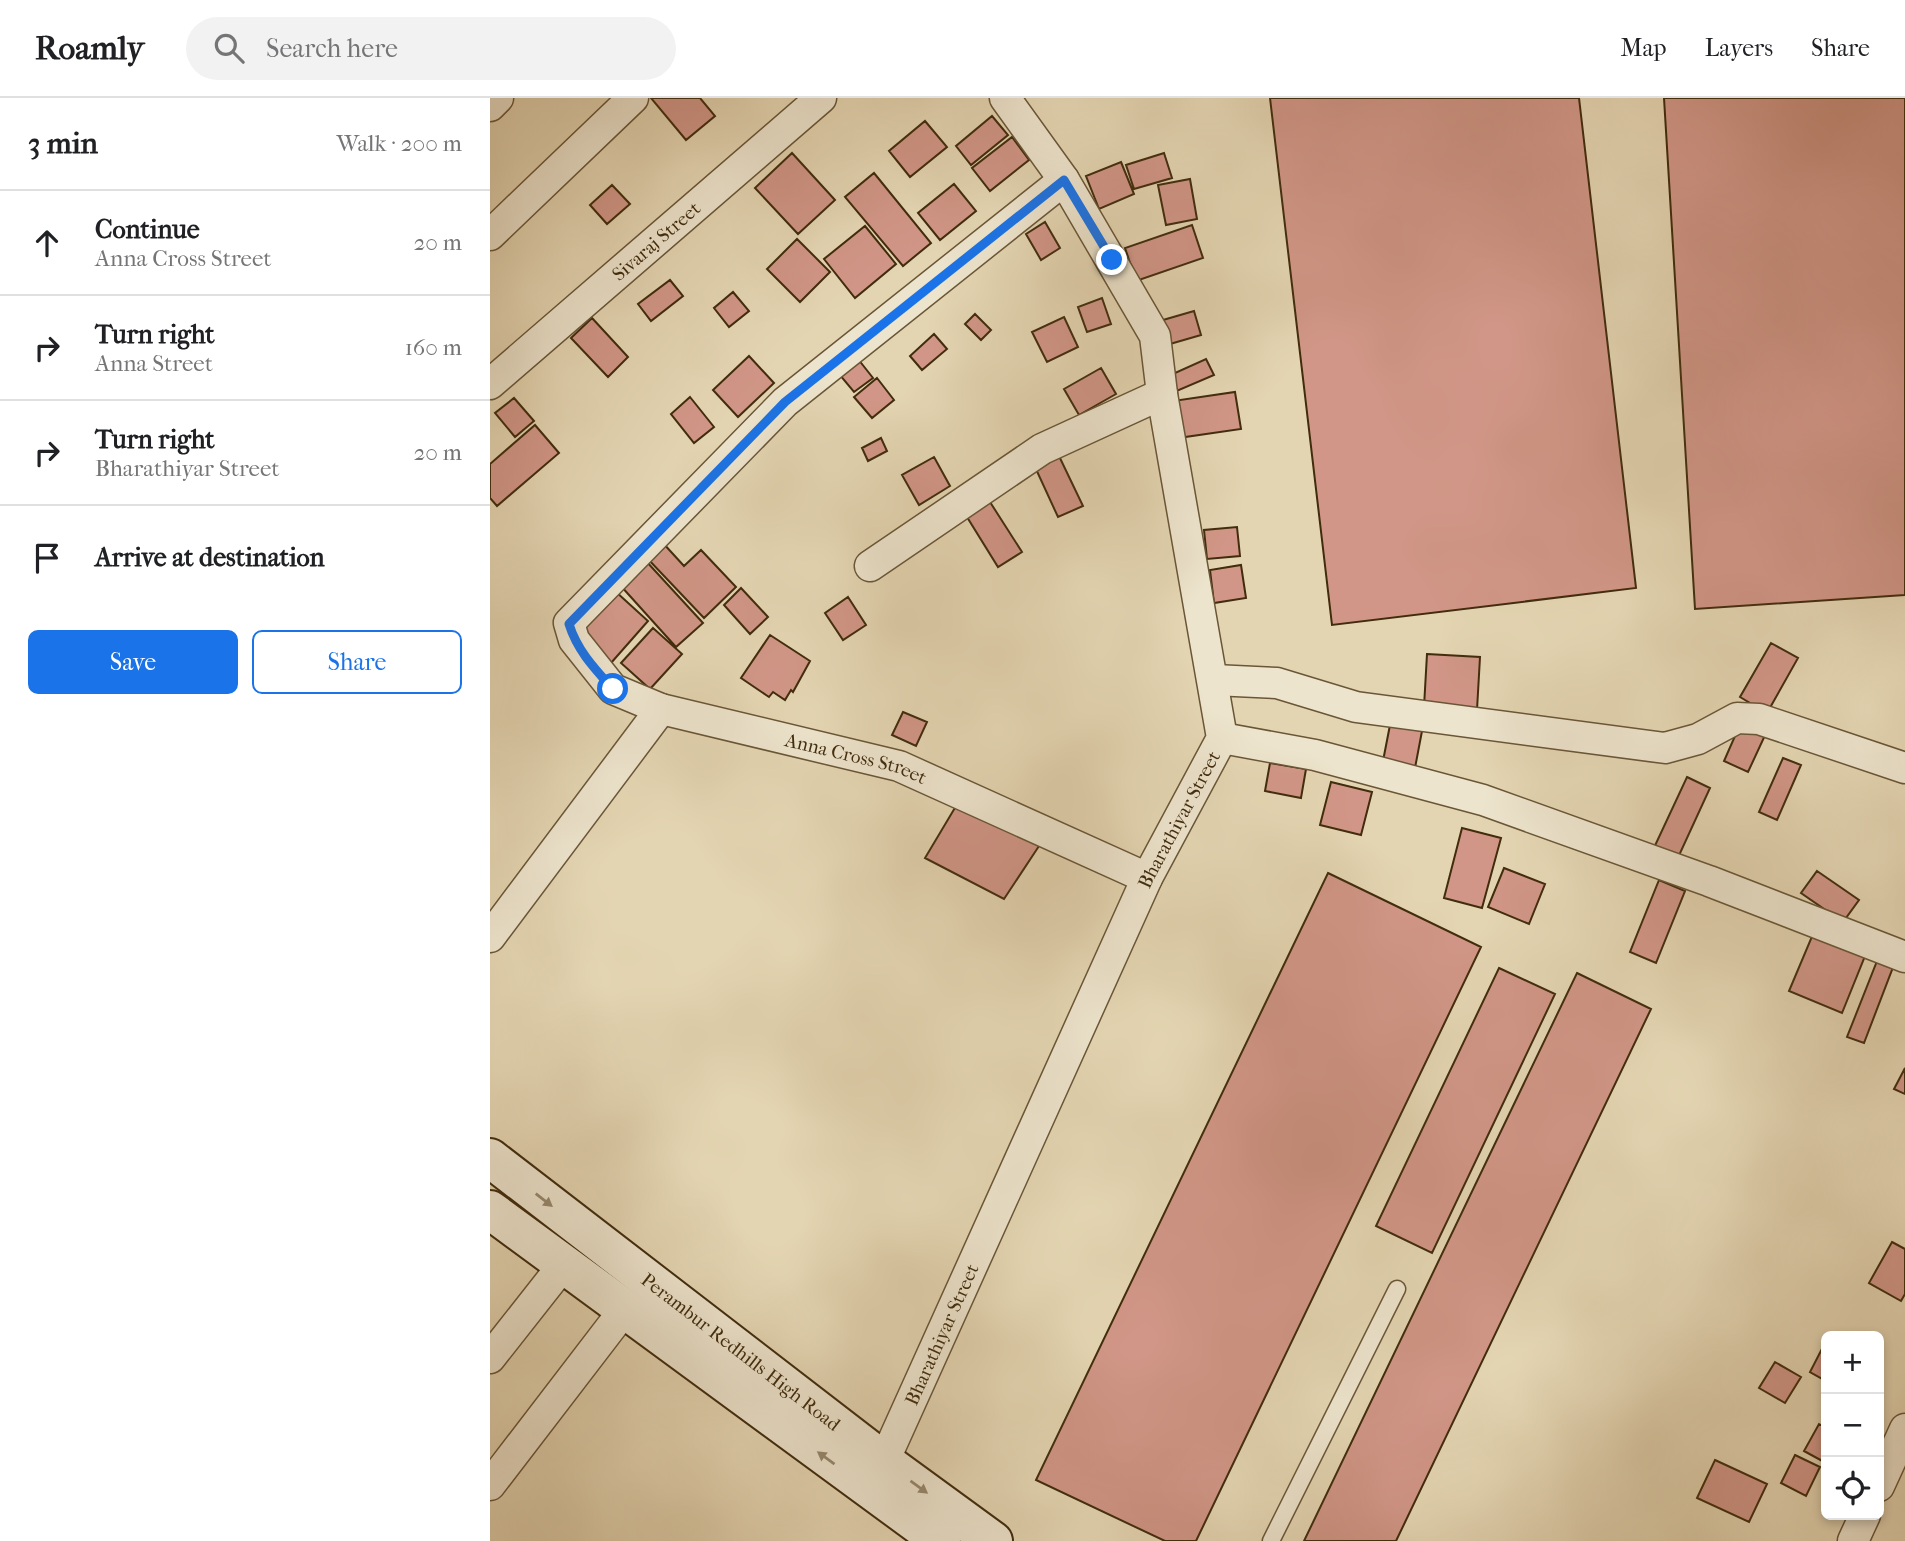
<!DOCTYPE html>
<html lang="en">
<head>
<meta charset="utf-8">
<style>
  body { margin:0; font-family:"IM FELL French Canon",serif; background:#f2f2f2; color:#202124 }
  .controls { position:absolute; right:21px; bottom:21px; display:grid; overflow:hidden; border-radius:10px; box-shadow:0 4px 10px #0003 }
  .controls button { width:63px; height:63px; display:grid; place-items:center; padding:0; border:0; border-bottom:2px solid #e0e0e0; background:#fff; color:#202124; font:35px sans-serif }
  .stop { position:absolute; width:21px; height:21px; margin:-16px; border:5px solid #1a73e8; border-radius:50%; background:#fff }
  .stop.end { background:#1a73e8; border-color:#fff; box-shadow:0 2px 7px #0008 }
  .list { margin:0; padding:0; list-style:none }
  h2 { display:flex; justify-content:space-between; align-items:center; height:91px; margin:0; padding:0 28px; font-size:30px }
  h2 small { font-size:23px; font-weight:400; color:#757577 }
  .list li { display:grid; grid-template-columns:46px 1fr auto; gap:21px; align-items:center; box-sizing:border-box; height:105px; padding:0 28px; border-top:2px solid #e0e0e0 }
  .list b { display:block; font-size:26px; white-space:nowrap }
  .list p { margin:0; font-size:23px; white-space:nowrap; color:#757577 }
  .list em { font-size:23px; font-style:normal; color:#757577 }
  .actions { display:flex; gap:14px; padding:21px 28px }
  .actions a { flex:1; padding:16px 0; border:2px solid #1a73e8; border-radius:10px; text-align:center; font-size:24px; color:#1a73e8 }
  .actions .main { background:#1a73e8; color:#fff }
  .icon { flex:none; width:38px; height:38px; fill:none; stroke:currentColor; stroke-width:2; stroke-linecap:round; stroke-linejoin:round }
  .map { position:relative; flex:none; width:1415px; height:1443px; overflow:hidden }
  header { display:flex; align-items:center; gap:42px; box-sizing:border-box; height:98px; padding:0 35px; background:#fff; border-bottom:2px solid #e0e0e0 }
  header strong { font-size:33px }
  nav { display:flex; gap:38px; margin-inline-start:auto; font-size:24px }
  .search { width:490px; height:63px; background:#f2f2f2; display:flex; align-items:center; gap:18px; box-sizing:border-box; padding:0 24px; border-radius:38px; color:#757577; font-size:26px }
  main { display:flex }
  aside { flex:1; background:#fff }
  .map>svg:first-child { display:block }
</style>
</head>
<body>
<header>
<strong>Roamly</strong>
<div class="search"><svg class="icon" aria-label="search" viewBox="0 0 24 24"><circle cx="10" cy="10" r="6"/><path d="M15 15l6 6"/></svg>Search here</div>
<nav><a>Map</a><a>Layers</a><a>Share</a></nav>
</header>
<main>
<aside>
<h2>3 min<small>Walk · 200 m</small></h2>
<ul class="list">
<li><svg class="icon" aria-label="ahead" viewBox="0 0 24 24"><path d="M12 20V5M6 11l6-6 6 6"/></svg><div><b>Continue</b><p>Anna Cross Street</p></div><em>20 m</em></li>
<li><svg class="icon" aria-label="right" viewBox="0 0 24 24"><path d="M7 20v-9h11M14 6l5 5-5 5"/></svg><div><b>Turn right</b><p>Anna Street</p></div><em>160 m</em></li>
<li><svg class="icon" aria-label="right" viewBox="0 0 24 24"><path d="M7 20v-9h11M14 6l5 5-5 5"/></svg><div><b>Turn right</b><p>Bharathiyar Street</p></div><em>20 m</em></li>
<li><svg class="icon" aria-label="arrive" viewBox="0 0 24 24"><path d="M6 21V4h12l-3 4 3 4H6"/></svg><div><b>Arrive at destination</b></div></li>
</ul>
<div class="actions"><a class="main">Save</a><a>Share</a></div>
</aside>
<div class="map">
<svg width="1415" height="1443" viewBox="0 0 1415 1443">
  <rect width="100%" height="100%" fill="#e4d5b2"/>
  <filter id="stains"><feTurbulence type="fractalNoise" baseFrequency=".00286" numOctaves="4"/><feColorMatrix values="0 0 0 0 .2 0 0 0 0 .09 0 0 0 0 .02 0 0 0 .5 -.17"/></filter>
  <radialGradient id="worn" r=".72"><stop offset=".6" stop-color="#630" stop-opacity="0"/><stop offset="1" stop-color="#630" stop-opacity=".3"/></radialGradient>
  <path fill="#d19687" stroke="#412c0d" stroke-width="2" d="M161 0H210L225 18 196 42Z
    M780 0H1089L1146 490 842 527Z
    M1174 0H1415V497L1205 511Z
    M502 18 518 37 481 67 466 48Z
    M435 23 457 49 420 79 399 53Z
    M522 39 539 62 500 93 482 70Z
    M302 55 345 102 308 136 265 90Z
    M674 55 682 80 644 91 636 67Z
    M631 64 644 96 609 111 596 78Z
    M384 75 441 145 413 168 355 99Z
    M700 81 707 121 676 127 668 87Z
    M464 86 486 113 450 142 428 115Z
    M122 87 140 106 117 126 100 107Z
    M555 124 570 150 551 162 536 136Z
    M702 127 713 160 646 183 635 150Z
    M375 128 406 166 365 200 334 161Z
    M307 141 340 174 310 204 277 171Z
    M180 182 193 198 161 223 148 206Z
    M243 194 259 213 239 229 224 210Z
    M612 200 621 226 597 234 588 209Z
    M704 213 711 237 680 246 673 222Z
    M485 216 501 232 491 242 475 226Z
    M574 219 588 249 557 264 542 234Z
    M102 220 138 259 118 279 81 240Z
    M444 236 457 251 432 272 420 258Z
    M259 258 284 285 248 319 223 292Z
    M368 261 383 280 364 294 349 276Z
    M716 261 724 277 682 295 676 279Z
    M611 270 626 296 589 317 574 291Z
    M387 280 404 302 382 320 364 299Z
    M745 294 751 331 688 340 683 303Z
    M200 299 224 329 204 345 181 316Z
    M24 300 44 323 25 339 5 315Z
    M45 327 69 355 7 408 0 400V366Z
    M391 340 397 353 378 363 372 350Z
    M569 358 593 408 568 419 545 369Z
    M444 359 460 388 429 407 412 377Z
    M500 404 532 454 508 469 477 419Z
    M747 429 750 458 717 461 714 432Z
    M172 444 194 468 211 452 246 489 214 520 156 459Z
    M156 463 213 525 186 549 130 487Z
    M751 467 756 500 724 505 720 472Z
    M251 490 278 519 260 536 234 507Z
    M125 493 158 523 121 565 88 535Z
    M358 499 376 527 353 542 335 515Z
    M163 530 192 556 160 591 131 565Z
    M280 537 320 563 303 594 301 592 295 602 283 594 279 599 251 580Z
    M1281 545 1308 560 1277 615 1250 599Z
    M937 556 990 559 987 612 934 609Z
    M413 614 437 624 426 648 402 637Z
    M1252 622 1277 633 1258 674 1234 663Z
    M900 627 932 633 925 670 893 663Z
    M1293 660 1311 667 1287 722 1269 714Z
    M780 665 816 671 811 700 775 693Z
    M1197 679 1220 690 1186 764 1162 754Z
    M841 684 882 694 871 737 830 727Z
    M469 703 551 745 514 801 435 760Z
    M972 730 1011 740 992 810 954 800Z
    M1014 770 1055 786 1039 826 998 809Z
    M1327 773 1369 802 1353 824 1311 795Z
    M838 775 991 849 706 1443H675L546 1382Z
    M1169 782 1195 793 1166 865 1140 854Z
    M1323 836 1375 858 1352 915 1299 893Z
    M1389 858 1405 864 1374 945 1357 939Z
    M1009 870 1065 896 942 1155 886 1128Z
    M1087 875 1161 911 906 1443H814Z
    M1415 970V996L1404 991Z
    M1402 1144 1415 1151V1196L1411 1203 1379 1185Z
    M1335 1245 1336 1246V1283L1320 1274Z
    M1285 1264 1311 1279 1295 1305 1269 1290Z
    M1329 1326 1336 1330V1365L1314 1353Z
    M1305 1357 1330 1369 1316 1398 1291 1385Z
    M1225 1362 1277 1386 1259 1424 1207 1400Z"/>
  <g fill="none" stroke-linecap="round" stroke-linejoin="round">
    <defs>
      <path id="lane" d="M781 1443 907 1191"/>
      <g id="street">
        <path d="M0 8 8 0"/>
        <path id="s1" d="M574 82 295 304 79 525 84 542 123 591 171 611 409 668 657 780"/>
        <path d="M0 137 143 0"/>
        <path id="s2" d="M0 286 331 0"/>
        <path d="M380 468 552 351 672 296"/>
        <path d="M724 582 787 585 866 609 1175 650 1208 641 1247 620 1269 621 1415 670"/>
        <path d="M732 640 825 657 993 702 1219 783 1415 859"/>
        <path d="M0 839 171 611"/>
        <path d="M0 1260 74 1166"/>
        <path id="s3" d="M385 1383 657 780 732 640 672 296 665 238 574 82 515 0"/>
        <path d="M0 1387 135 1211"/>
        <path d="M1389 1388 1415 1331"/>
        <path d="M1363 1443 1375 1417"/>
      </g>
      <g id="secondary">
        <path id="s4" d="M0 1060 392 1362 503 1443"/>
        <path d="M0 1112 451 1443"/>
      </g>
    </defs>
    <use href="#lane" stroke="#6a5636" stroke-width="19"/>
    <use href="#street" stroke="#6a5636" stroke-width="33"/>
    <use href="#secondary" stroke="#412c0d" stroke-width="42"/>
    <use href="#lane" stroke="#ede4cd" stroke-width="16"/>
    <use href="#street" stroke="#ede4cd" stroke-width="30"/>
    <use href="#secondary" stroke="#ede4cd" stroke-width="38"/>
  </g>
  <defs><path id="oneway-solid" d="M-6-.8H1V-3.2L6.5 0L1 3.2V.8H-6Z" transform="scale(1.75)"/></defs>
  <g fill="#97886d">
    <use href="#oneway-solid" transform="translate(54 1102) rotate(38)"/>
    <use href="#oneway-solid" transform="translate(336 1360) rotate(-144)"/>
    <use href="#oneway-solid" transform="translate(429 1389) rotate(36)"/>
  </g>
  <g fill="none" stroke-linecap="round" stroke-linejoin="round">
    <path stroke="#1a73e8" stroke-width="9" d="M123 591C104 570 87 552 79 526L295 304 574 82 622 162"/>
  </g>
  <g text-anchor="middle" stroke-width="7" stroke-linejoin="round" paint-order="stroke">
    <g font-size="19" fill="#412c0d" stroke="#ede4cd">
      <text dy="7" stroke="none"><textPath href="#s2" startOffset="219">Sivaraj Street</textPath></text>
      <text dy="7" stroke="none"><textPath href="#s1" startOffset="999">Anna Cross Street</textPath></text>
      <text dy="7" stroke="none"><textPath href="#s3" startOffset="728">Bharathiyar Street</textPath></text>
      <text dy="7" stroke="none"><textPath href="#s3" startOffset="161">Bharathiyar Street</textPath></text>
      <text dy="7" stroke="none"><textPath href="#s4" startOffset="317">Perambur Redhills High Road</textPath></text>
    </g>
  </g>
  <rect width="100%" height="100%" filter="url(#stains)"/>
  <rect width="100%" height="100%" fill="url(#worn)"/>
</svg>
<div class="controls">
<button>+</button>
<button>−</button>
<button><svg class="icon" aria-label="locate" viewBox="0 0 24 24"><circle cx="12" cy="12" r="6"/><path d="M12 2v4M12 18v4M2 12h4M18 12h4"/></svg></button>
</div>
<div class="stop" style="left:123px;top:591px"></div>
<div class="stop end" style="left:622px;top:162px"></div>
</div>
</main>
</body>
</html>
